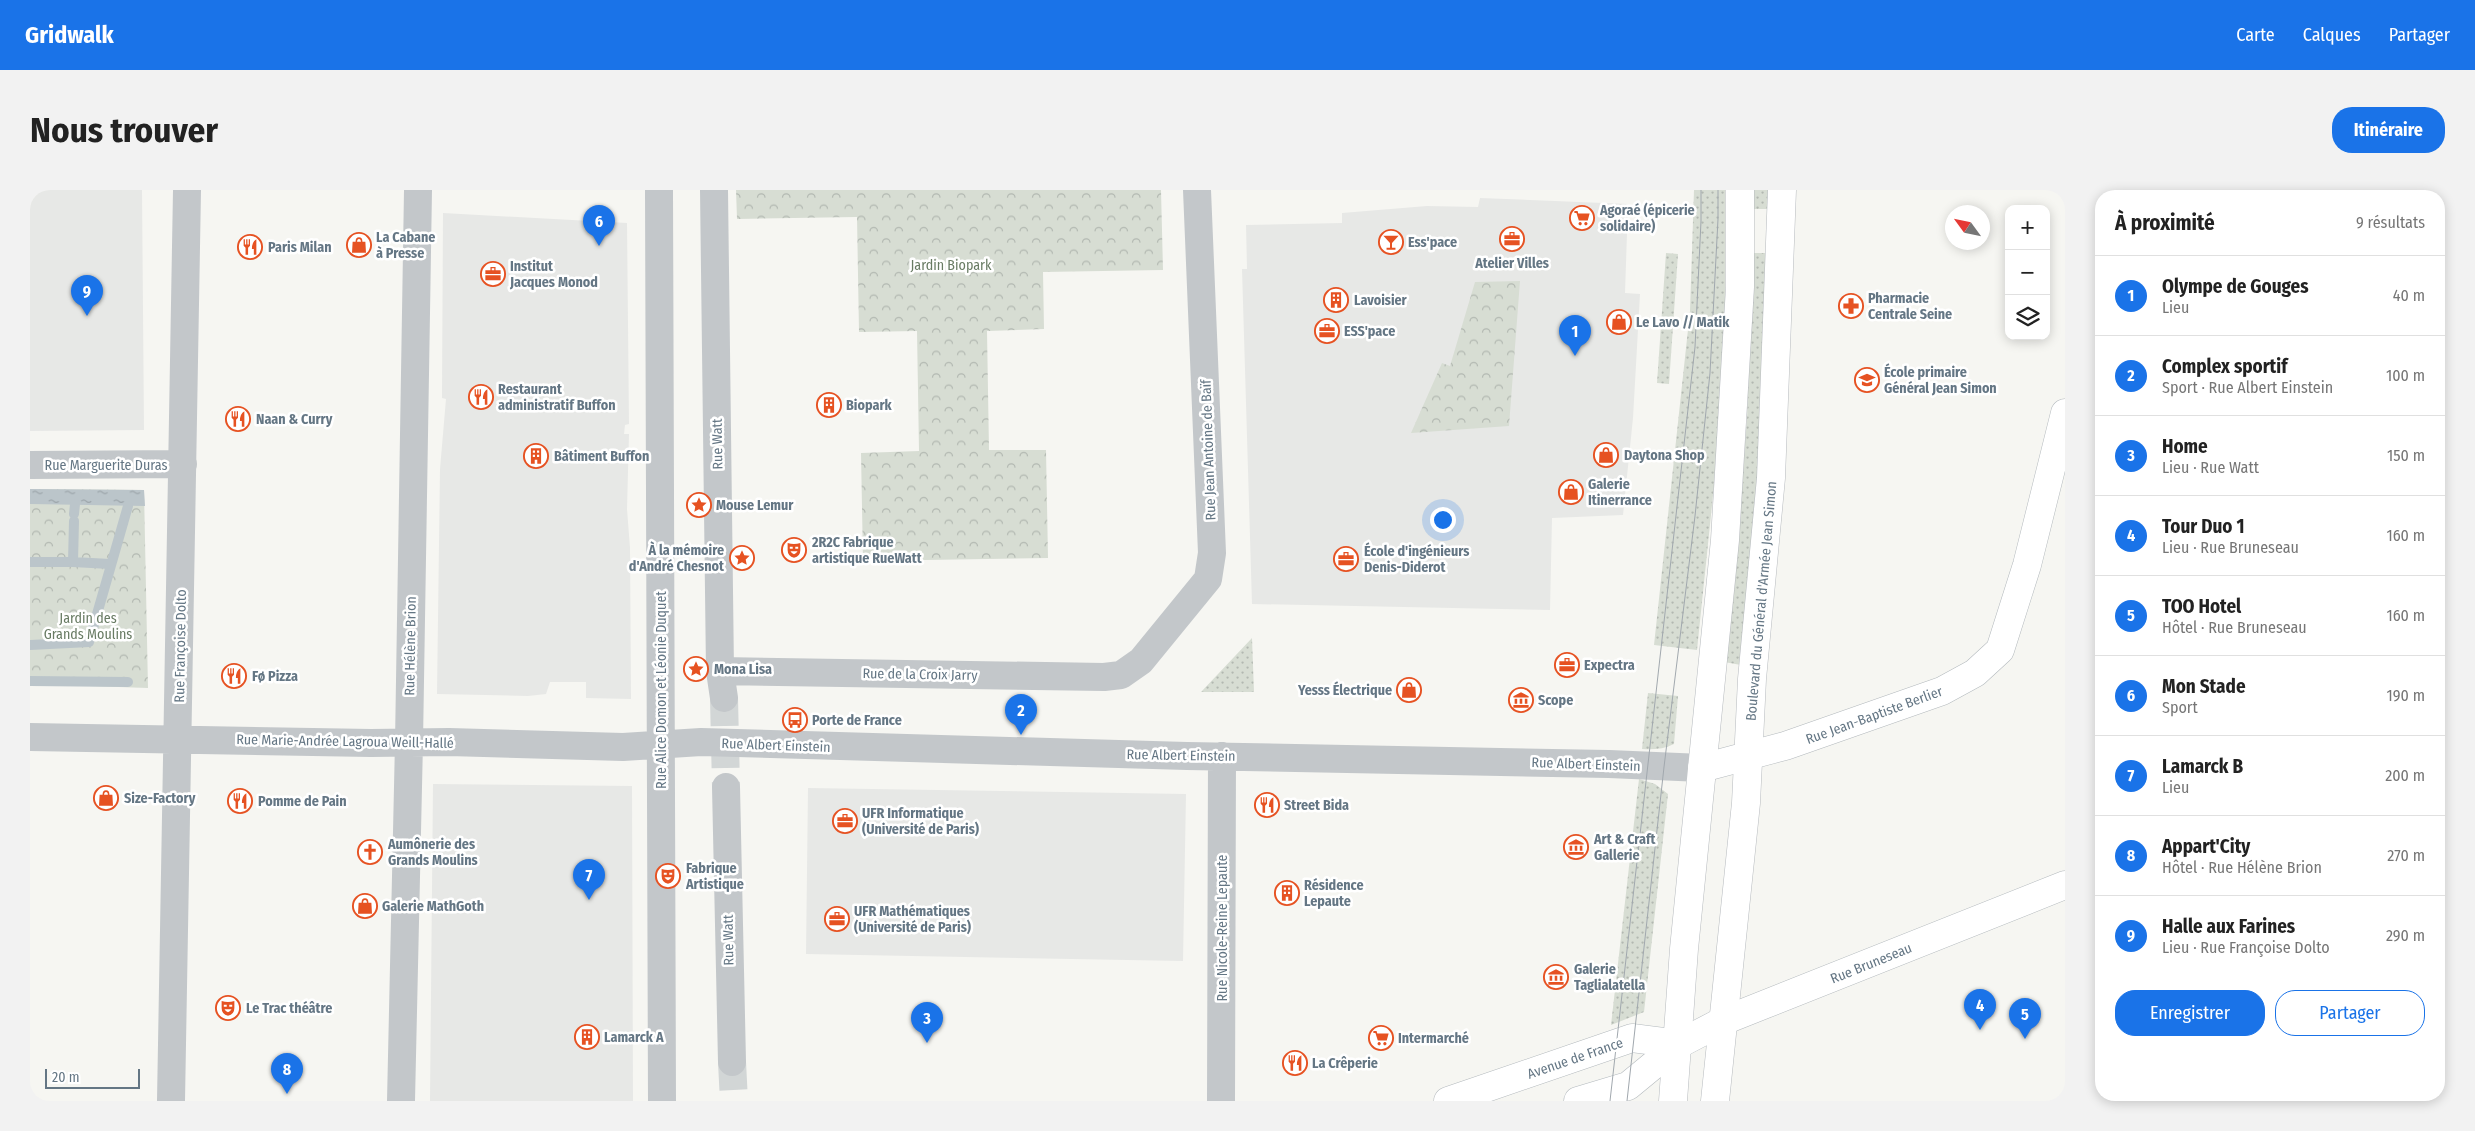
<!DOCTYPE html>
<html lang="fr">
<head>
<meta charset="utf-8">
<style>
  body { margin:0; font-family:"Fira Sans Condensed",sans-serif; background:#f2f2f2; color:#222 }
  .controls { position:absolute; right:15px; top:15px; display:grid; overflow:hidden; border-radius:10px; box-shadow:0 2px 12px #0003 }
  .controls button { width:45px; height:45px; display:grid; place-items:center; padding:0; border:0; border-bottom:1px solid #e0e0e0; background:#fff; color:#222; font:25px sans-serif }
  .compass { position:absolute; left:1915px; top:15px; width:45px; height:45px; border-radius:50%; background:#fff; box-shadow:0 2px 12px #0003; rotate:303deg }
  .scale { position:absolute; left:15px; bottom:12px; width:95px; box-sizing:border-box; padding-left:5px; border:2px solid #647684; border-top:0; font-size:14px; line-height:18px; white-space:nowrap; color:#647684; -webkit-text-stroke:4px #fff; paint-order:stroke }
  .you { position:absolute; left:1412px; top:329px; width:18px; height:18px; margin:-12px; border:4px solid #fff; border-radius:50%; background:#1a73e8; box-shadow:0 0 0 8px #1a73e833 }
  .badge { display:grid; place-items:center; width:32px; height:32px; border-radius:50%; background:#1a73e8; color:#fff; font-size:16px; font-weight:700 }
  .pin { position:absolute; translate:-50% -41px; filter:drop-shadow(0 1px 2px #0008) }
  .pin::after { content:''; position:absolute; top:26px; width:18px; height:15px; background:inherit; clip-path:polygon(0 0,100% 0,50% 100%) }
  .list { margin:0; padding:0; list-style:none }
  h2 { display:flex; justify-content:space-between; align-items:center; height:65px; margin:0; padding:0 20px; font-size:21px }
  h2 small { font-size:16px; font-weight:400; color:#767676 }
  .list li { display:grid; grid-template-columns:32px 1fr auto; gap:15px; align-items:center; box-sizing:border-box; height:80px; padding:0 20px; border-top:1px solid #e0e0e0 }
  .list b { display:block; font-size:19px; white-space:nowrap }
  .list p { margin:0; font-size:16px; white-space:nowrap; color:#767676 }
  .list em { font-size:16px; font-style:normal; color:#767676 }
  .actions { display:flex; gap:10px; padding:15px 20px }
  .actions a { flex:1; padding:11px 0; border:1px solid #1a73e8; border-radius:20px; text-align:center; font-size:18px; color:#1a73e8 }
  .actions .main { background:#1a73e8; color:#fff }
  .icon { flex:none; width:28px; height:28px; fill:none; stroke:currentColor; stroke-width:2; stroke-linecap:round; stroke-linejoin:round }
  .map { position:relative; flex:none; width:2035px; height:911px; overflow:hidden; border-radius:20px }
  header { display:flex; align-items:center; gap:30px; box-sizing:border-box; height:70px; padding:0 25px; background:#1a73e8; color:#fff }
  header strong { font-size:24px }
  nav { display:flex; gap:28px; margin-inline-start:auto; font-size:18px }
  .intro { display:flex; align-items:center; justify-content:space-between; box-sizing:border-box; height:120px; padding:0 30px }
  h1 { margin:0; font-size:35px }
  .button { padding:12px 22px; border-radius:20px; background:#1a73e8; color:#fff; font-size:18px; font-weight:700 }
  main { display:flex; gap:30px; padding:0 30px }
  aside { flex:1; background:#fff; border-radius:20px; box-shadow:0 2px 12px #0003 }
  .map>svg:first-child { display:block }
</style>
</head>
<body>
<header>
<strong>Gridwalk</strong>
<nav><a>Carte</a><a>Calques</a><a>Partager</a></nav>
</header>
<div class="intro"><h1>Nous trouver</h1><a class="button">Itinéraire</a></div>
<main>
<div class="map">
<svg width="2035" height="911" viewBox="0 0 2035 911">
  <defs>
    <pattern id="grass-dots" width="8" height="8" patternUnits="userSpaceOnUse" patternTransform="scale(1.25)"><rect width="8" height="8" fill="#d7ddd3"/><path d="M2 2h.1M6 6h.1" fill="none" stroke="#b2b8b1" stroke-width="1.8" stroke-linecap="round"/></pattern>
    <pattern id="forest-crowns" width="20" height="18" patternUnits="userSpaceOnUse" patternTransform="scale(1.25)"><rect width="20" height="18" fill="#d7ddd3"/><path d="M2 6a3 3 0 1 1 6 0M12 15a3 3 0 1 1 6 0" fill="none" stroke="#b2b8b1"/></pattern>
    <pattern id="water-ripples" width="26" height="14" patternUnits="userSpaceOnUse" patternTransform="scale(1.25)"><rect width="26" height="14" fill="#bbc5ca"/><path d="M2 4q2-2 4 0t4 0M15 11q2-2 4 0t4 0" fill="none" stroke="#9ca5aa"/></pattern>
  </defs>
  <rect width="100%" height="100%" fill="#f6f6f2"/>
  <path fill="#e7e8e6" d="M0 0H112L114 240 0 241Z
    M1450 8 1598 14 1595 103 1610 104 1603 228 1593 325 1522 328 1520 420 1222 414 1212 79H1217L1216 35 1312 33V23L1397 16 1448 17Z
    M413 23 597 33 599 234 595 235 594 244H599L597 319 600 358 601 509 556 508V492H520L516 504 498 506 407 504 410 279 416 209 412 208V204Z
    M403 594 602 596 603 911H400Z
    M778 598 1156 604 1153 771 776 764Z"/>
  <path fill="url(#grass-dots)" d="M1664 0H1695V123L1684 296 1667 460 1624 455 1660 121Z
    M1722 0H1739V19H1723Z
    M1636 63 1648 64 1639 194 1627 193Z
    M1723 63H1739C1733 201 1726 338 1711 475L1694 472 1704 383 1717 229Z
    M1222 448 1224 502H1171Z
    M1618 503 1648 506 1644 554C1634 559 1623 560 1612 559Z
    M1609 589 1625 594 1638 604 1614 822 1581 835Z"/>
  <path fill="url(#forest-crowns)" d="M706 0H1131L1133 80 1013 82 1014 139 957 141 959 260H1016L1018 368 833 371 831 263 889 261 887 141 829 142 827 27 707 29Z
    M1490 91 1479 236 1381 243 1412 173 1420 176 1445 92Z
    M0 299 114 300 118 498 0 494Z"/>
  <path fill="url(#water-ripples)" d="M0 299 114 300 115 316 0 314Z"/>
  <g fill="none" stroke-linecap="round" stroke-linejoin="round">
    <path stroke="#bbc5ca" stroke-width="10" d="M44 324 45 314
      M0 372H43L44 331
      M43 372 80 374
      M0 455 59 452 98 316
      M0 491 98 492"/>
    <path stroke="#d2d6d6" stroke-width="28" stroke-dasharray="28 14" stroke-linecap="butt" d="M694 508 696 597
      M702 872 704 911"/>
    <defs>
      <path id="secondary" d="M1672 578 1755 556 1912 501 1945 483 1970 460 1997 375 2035 223
        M1418 911 1602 848 1649 854
        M1548 911 1598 896 1649 854 1693 831 2035 695"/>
      <path id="primary" d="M1643 911 1654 759 1695 350 1710 97V0
        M1685 911 1716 613 1722 489 1741 288 1752 0"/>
    </defs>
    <use href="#secondary" stroke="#b3b9bd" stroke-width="29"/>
    <use href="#primary" stroke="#b6babe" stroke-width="29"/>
    <path stroke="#c3c7ca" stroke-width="28" d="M629 0 632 911
      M684 0 690 481 694 508
      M0 275 153 274
      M690 481 1074 487 1091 485 1111 471 1178 389 1182 363 1167 0
      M0 547 341 553 419 552 593 557 671 552 1157 566 1579 574 1672 578
      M696 597 702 872
      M141 911 157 0
      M371 911 379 552 388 0
      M1191 911 1192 566"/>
    <use href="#secondary" stroke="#fff" stroke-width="28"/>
    <use href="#primary" stroke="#fff" stroke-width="28"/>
    <path stroke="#a1a8ae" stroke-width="1" d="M1580 911 1665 157 1671 31V0
      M1597 911 1634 577 1665 326 1680 183 1688 29V0"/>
  </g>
  <defs>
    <symbol id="supermarket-ring" viewBox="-11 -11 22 22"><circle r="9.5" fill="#fff" stroke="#e65222" stroke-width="1.5"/><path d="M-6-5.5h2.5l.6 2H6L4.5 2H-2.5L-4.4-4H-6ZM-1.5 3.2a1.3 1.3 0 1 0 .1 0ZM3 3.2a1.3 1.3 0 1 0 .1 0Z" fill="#e65222"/></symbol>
    <symbol id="office-ring" viewBox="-11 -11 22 22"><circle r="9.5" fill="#fff" stroke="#e65222" stroke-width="1.5"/><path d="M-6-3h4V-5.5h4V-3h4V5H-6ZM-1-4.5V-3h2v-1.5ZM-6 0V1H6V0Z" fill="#e65222"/></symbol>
    <symbol id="bar-ring" viewBox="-11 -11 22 22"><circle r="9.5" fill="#fff" stroke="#e65222" stroke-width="1.5"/><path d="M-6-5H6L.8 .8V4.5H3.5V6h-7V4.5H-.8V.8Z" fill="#e65222"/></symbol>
    <symbol id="shop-ring" viewBox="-11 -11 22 22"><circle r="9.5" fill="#fff" stroke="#e65222" stroke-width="1.5"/><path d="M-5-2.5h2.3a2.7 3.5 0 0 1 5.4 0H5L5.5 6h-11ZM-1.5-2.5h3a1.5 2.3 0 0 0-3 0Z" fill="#e65222"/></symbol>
    <symbol id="restaurant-ring" viewBox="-11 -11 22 22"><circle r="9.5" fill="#fff" stroke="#e65222" stroke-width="1.5"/><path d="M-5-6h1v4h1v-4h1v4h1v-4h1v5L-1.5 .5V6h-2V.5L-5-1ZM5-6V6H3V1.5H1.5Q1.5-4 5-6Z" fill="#e65222"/></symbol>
    <symbol id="building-ring" viewBox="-11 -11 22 22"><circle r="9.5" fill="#fff" stroke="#e65222" stroke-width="1.5"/><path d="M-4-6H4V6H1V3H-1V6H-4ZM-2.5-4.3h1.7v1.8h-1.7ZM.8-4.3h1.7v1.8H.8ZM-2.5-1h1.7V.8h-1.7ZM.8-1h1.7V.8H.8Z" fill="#e65222"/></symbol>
    <symbol id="pharmacy-ring" viewBox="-11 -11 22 22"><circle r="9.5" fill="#fff" stroke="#e65222" stroke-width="1.5"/><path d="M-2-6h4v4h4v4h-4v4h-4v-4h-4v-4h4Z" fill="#e65222"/></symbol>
    <symbol id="school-ring" viewBox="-11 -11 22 22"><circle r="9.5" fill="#fff" stroke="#e65222" stroke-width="1.5"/><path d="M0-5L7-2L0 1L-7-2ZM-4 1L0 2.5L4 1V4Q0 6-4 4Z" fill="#e65222"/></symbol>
    <symbol id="sight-ring" viewBox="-11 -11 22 22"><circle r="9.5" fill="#fff" stroke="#e65222" stroke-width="1.5"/><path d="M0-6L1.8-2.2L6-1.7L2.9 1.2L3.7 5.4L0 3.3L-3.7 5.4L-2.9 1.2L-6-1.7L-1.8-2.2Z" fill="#e65222"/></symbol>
    <symbol id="theatre-ring" viewBox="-11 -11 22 22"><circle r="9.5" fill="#fff" stroke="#e65222" stroke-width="1.5"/><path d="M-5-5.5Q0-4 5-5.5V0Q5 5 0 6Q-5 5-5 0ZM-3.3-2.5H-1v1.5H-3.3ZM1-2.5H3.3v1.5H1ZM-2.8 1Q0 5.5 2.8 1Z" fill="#e65222"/></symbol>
    <symbol id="museum-ring" viewBox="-11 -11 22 22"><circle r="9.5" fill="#fff" stroke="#e65222" stroke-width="1.5"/><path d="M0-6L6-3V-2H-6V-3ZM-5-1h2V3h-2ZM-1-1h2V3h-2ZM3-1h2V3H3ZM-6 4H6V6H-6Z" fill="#e65222"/></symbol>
    <symbol id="bus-ring" viewBox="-11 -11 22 22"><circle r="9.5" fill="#fff" stroke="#e65222" stroke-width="1.5"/><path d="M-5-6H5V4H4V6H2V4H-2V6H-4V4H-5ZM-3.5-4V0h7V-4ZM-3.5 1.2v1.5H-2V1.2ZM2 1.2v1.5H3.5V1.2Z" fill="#e65222"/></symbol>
    <symbol id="church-ring" viewBox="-11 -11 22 22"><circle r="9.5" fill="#fff" stroke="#e65222" stroke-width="1.5"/><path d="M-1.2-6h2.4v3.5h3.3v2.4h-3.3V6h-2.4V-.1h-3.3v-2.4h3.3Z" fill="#e65222"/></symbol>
  </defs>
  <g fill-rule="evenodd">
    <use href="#supermarket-ring" x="1538" y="14" width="28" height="28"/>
    <use href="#office-ring" x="1468" y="35" width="28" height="28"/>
    <use href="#bar-ring" x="1347" y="38" width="28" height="28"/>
    <use href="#shop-ring" x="315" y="41" width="28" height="28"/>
    <use href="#restaurant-ring" x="206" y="43" width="28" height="28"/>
    <use href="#office-ring" x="449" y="70" width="28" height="28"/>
    <use href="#building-ring" x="1292" y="96" width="28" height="28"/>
    <use href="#pharmacy-ring" x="1807" y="102" width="28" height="28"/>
    <use href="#shop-ring" x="1575" y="118" width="28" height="28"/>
    <use href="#office-ring" x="1283" y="127" width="28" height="28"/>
    <use href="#school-ring" x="1823" y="176" width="28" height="28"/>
    <use href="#restaurant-ring" x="437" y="193" width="28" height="28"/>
    <use href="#building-ring" x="785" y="201" width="28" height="28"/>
    <use href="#restaurant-ring" x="194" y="215" width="28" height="28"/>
    <use href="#shop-ring" x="1562" y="251" width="28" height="28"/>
    <use href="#building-ring" x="492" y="252" width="28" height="28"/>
    <use href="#shop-ring" x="1527" y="288" width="28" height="28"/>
    <use href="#sight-ring" x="655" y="301" width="28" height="28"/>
    <use href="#theatre-ring" x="750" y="346" width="28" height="28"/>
    <use href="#sight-ring" x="698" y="354" width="28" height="28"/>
    <use href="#office-ring" x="1302" y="355" width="28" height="28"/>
    <use href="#office-ring" x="1523" y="461" width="28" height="28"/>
    <use href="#sight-ring" x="652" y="465" width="28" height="28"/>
    <use href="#restaurant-ring" x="190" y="472" width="28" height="28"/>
    <use href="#shop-ring" x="1365" y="486" width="28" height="28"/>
    <use href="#museum-ring" x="1477" y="496" width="28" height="28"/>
    <use href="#bus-ring" x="751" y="516" width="28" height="28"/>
    <use href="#shop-ring" x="62" y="594" width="28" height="28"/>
    <use href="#restaurant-ring" x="196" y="597" width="28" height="28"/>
    <use href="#restaurant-ring" x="1223" y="601" width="28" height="28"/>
    <use href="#office-ring" x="801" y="617" width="28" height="28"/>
    <use href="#museum-ring" x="1532" y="643" width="28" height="28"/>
    <use href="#church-ring" x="326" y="648" width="28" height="28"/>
    <use href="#theatre-ring" x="624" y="672" width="28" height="28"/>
    <use href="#building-ring" x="1243" y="689" width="28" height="28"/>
    <use href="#shop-ring" x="321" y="702" width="28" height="28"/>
    <use href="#office-ring" x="793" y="715" width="28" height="28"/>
    <use href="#museum-ring" x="1512" y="773" width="28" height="28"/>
    <use href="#theatre-ring" x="184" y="804" width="28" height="28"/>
    <use href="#building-ring" x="543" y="833" width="28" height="28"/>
    <use href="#supermarket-ring" x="1337" y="834" width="28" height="28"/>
    <use href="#restaurant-ring" x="1251" y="859" width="28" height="28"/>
  </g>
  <g text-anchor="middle" stroke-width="5" stroke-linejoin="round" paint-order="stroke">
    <g font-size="14" font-weight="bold" fill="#647684" stroke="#fff" text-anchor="start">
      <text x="1570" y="25">Agoraé (épicerie<tspan x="1570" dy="16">solidaire)</tspan></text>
      <text x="346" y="52">La Cabane<tspan x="346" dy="16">à Presse</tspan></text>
      <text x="1378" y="57">Ess'pace</text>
      <text x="238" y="62">Paris Milan</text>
      <text x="1482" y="78" text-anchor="middle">Atelier Villes</text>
      <text x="480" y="81">Institut<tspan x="480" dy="16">Jacques Monod</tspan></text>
      <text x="1838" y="113">Pharmacie<tspan x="1838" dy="16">Centrale Seine</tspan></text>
      <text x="1324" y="115">Lavoisier</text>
      <text x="1606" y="137">Le Lavo // Matik</text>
      <text x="1314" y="146">ESS'pace</text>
      <text x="1854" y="187">École primaire<tspan x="1854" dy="16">Général Jean Simon</tspan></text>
      <text x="468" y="204">Restaurant<tspan x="468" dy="16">administratif Buffon</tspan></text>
      <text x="816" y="220">Biopark</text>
      <text x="226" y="234">Naan &amp; Curry</text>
      <text x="1594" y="270">Daytona Shop</text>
      <text x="524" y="271">Bâtiment Buffon</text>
      <text x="1558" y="299">Galerie<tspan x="1558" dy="16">Itinerrance</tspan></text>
      <text x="686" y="320">Mouse Lemur</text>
      <text x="782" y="357">2R2C Fabrique<tspan x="782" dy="16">artistique RueWatt</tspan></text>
      <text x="694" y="365" text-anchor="end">À la mémoire<tspan x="694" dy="16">d'André Chesnot</tspan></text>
      <text x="1334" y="366">École d'ingénieurs<tspan x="1334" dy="16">Denis-Diderot</tspan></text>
      <text x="1554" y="480">Expectra</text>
      <text x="684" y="484">Mona Lisa</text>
      <text x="222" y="491">Fø Pizza</text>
      <text x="1362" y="505" text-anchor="end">Yesss Électrique</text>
      <text x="1508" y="515">Scope</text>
      <text x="782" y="535">Porte de France</text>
      <text x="94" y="613">Size-Factory</text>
      <text x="228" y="616">Pomme de Pain</text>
      <text x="1254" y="620">Street Bida</text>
      <text x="832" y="628">UFR Informatique<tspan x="832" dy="16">(Université de Paris)</tspan></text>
      <text x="1564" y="654">Art &amp; Craft<tspan x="1564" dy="16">Gallerie</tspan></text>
      <text x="358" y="659">Aumônerie des<tspan x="358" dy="16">Grands Moulins</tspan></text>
      <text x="656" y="683">Fabrique<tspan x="656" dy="16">Artistique</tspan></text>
      <text x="1274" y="700">Résidence<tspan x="1274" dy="16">Lepaute</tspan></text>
      <text x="352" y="721">Galerie MathGoth</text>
      <text x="824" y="726">UFR Mathématiques<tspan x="824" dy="16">(Université de Paris)</tspan></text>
      <text x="1544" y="784">Galerie<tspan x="1544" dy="16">Taglialatella</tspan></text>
      <text x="216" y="823">Le Trac théâtre</text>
      <text x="574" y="852">Lamarck A</text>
      <text x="1368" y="853">Intermarché</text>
      <text x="1282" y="878">La Crêperie</text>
    </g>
    <g font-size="14" fill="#687b63" stroke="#fff">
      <text x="921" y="80">Jardin Biopark</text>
      <text x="58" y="433">Jardin des<tspan x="58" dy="16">Grands Moulins</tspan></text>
    </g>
    <g font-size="14" fill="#647684" stroke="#fff">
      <text transform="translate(687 254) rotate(-91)" y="5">Rue Watt</text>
      <text transform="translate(1178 260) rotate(-92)" y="5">Rue Jean Antoine de Baïf</text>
      <text x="76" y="280">Rue Marguerite Duras</text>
      <text transform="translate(1731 411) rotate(-85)" y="5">Boulevard du Général d'Armée Jean Simon</text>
      <text transform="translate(150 456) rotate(-89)" y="5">Rue Françoise Dolto</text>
      <text transform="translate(380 456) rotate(-89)" y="5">Rue Hélène Brion</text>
      <text transform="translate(890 484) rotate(1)" y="5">Rue de la Croix Jarry</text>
      <text transform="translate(631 500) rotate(-90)" y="5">Rue Alice Domon et Léonie Duquet</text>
      <text transform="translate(1844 525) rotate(-20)" y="5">Rue Jean-Baptiste Berlier</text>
      <text transform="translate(315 551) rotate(1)" y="5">Rue Marie-Andrée Lagroua Weill-Hallé</text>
      <text transform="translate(746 555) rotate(2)" y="5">Rue Albert Einstein</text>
      <text transform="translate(1151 565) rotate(1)" y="5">Rue Albert Einstein</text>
      <text transform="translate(1556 574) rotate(2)" y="5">Rue Albert Einstein</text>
      <text transform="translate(1192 738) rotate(-90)" y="5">Rue Nicole-Reine Lepaute</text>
      <text transform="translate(698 750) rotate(-91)" y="5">Rue Watt</text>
      <text transform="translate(1841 773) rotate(-22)" y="5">Rue Bruneseau</text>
      <text transform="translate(1545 868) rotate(-19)" y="5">Avenue de France</text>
    </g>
  </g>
</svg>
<div class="controls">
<button>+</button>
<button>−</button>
<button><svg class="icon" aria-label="layers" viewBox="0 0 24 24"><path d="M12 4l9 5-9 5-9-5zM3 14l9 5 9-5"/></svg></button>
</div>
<svg class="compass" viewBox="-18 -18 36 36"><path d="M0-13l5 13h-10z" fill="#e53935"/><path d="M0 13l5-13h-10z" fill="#767676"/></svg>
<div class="scale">20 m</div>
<div class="you"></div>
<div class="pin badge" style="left:1545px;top:166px">1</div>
<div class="pin badge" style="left:991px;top:545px">2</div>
<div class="pin badge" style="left:897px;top:853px">3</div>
<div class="pin badge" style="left:1950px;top:840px">4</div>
<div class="pin badge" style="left:1995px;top:849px">5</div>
<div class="pin badge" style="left:569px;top:56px">6</div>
<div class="pin badge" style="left:559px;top:710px">7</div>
<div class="pin badge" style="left:257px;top:904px">8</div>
<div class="pin badge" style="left:57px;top:126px">9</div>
</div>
<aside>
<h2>À proximité<small>9 résultats</small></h2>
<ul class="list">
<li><span class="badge">1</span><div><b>Olympe de Gouges</b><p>Lieu</p></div><em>40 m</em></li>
<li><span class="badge">2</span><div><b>Complex sportif</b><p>Sport · Rue Albert Einstein</p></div><em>100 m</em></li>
<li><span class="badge">3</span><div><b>Home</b><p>Lieu · Rue Watt</p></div><em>150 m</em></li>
<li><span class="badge">4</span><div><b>Tour Duo 1</b><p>Lieu · Rue Bruneseau</p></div><em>160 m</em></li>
<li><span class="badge">5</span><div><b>TOO Hotel</b><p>Hôtel · Rue Bruneseau</p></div><em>160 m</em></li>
<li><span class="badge">6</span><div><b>Mon Stade</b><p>Sport</p></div><em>190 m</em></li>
<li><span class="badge">7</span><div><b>Lamarck B</b><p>Lieu</p></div><em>200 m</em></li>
<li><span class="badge">8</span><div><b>Appart'City</b><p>Hôtel · Rue Hélène Brion</p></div><em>270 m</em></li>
<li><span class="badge">9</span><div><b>Halle aux Farines</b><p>Lieu · Rue Françoise Dolto</p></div><em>290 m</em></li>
</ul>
<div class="actions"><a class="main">Enregistrer</a><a>Partager</a></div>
</aside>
</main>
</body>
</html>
